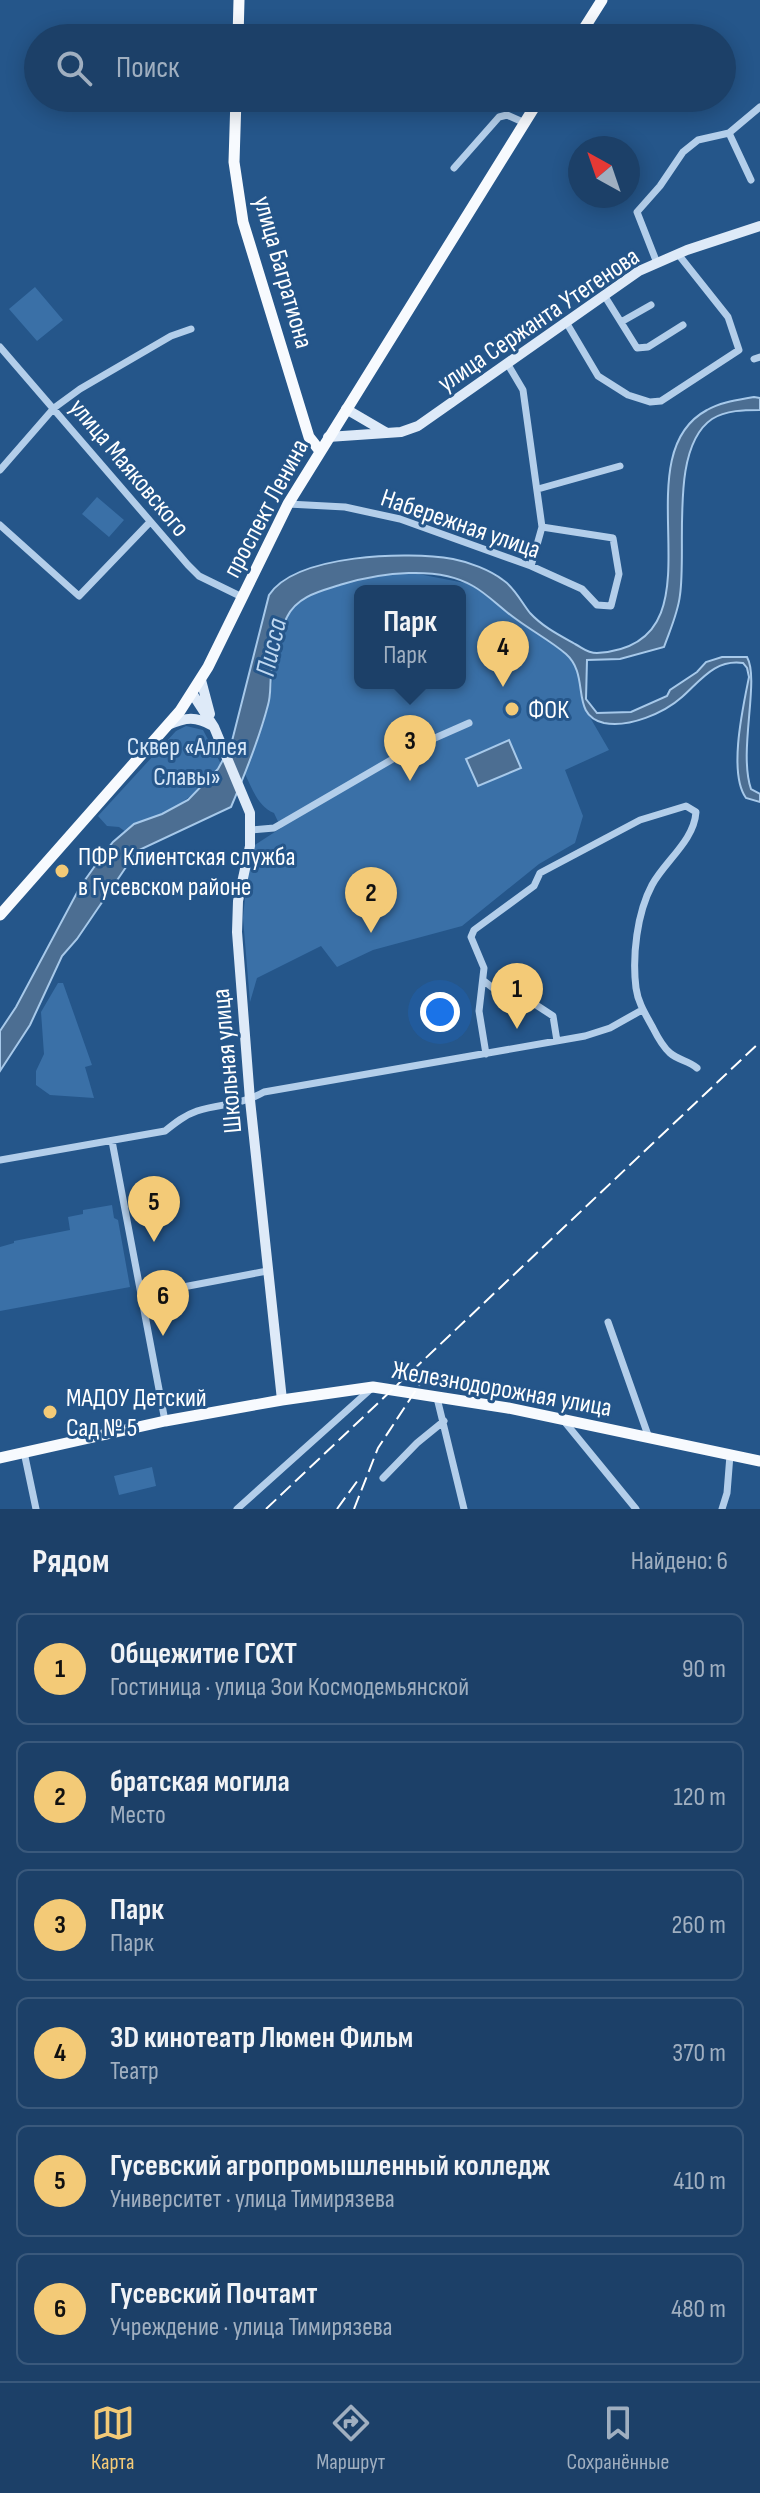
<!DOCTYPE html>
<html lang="ru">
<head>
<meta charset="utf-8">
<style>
  body { margin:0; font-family:"Sofia Sans Condensed",sans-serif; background:#25476e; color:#f1f3f6 }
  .compass { position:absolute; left:568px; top:136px; width:72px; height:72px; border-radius:50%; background:#1c4068; box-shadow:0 4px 20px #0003; rotate:320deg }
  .you { position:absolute; left:440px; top:1012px; width:28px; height:28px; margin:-20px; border:6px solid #fff; border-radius:50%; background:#1a73e8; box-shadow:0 0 0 12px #1a73e833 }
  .badge { display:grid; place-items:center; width:52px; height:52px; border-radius:50%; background:#f3ca77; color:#111; font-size:26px; font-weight:700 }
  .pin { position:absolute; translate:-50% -66px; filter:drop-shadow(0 2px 4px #0008) }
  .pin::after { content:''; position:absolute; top:42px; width:28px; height:24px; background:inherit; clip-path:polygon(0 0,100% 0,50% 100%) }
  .popup { position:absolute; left:354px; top:585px; width:112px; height:104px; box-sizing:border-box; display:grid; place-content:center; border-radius:12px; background:#1c4068; filter:drop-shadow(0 2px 6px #0005); font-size:26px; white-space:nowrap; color:#a0afc0 }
  .popup b { font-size:30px; color:#f1f3f6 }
  .popup::after { content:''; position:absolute; left:50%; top:100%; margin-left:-16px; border:16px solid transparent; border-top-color:#1c4068 }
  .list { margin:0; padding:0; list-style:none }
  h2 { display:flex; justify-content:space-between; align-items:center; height:104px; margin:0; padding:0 32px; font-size:34px }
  h2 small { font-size:26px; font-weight:400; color:#a0afc0 }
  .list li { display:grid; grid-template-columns:52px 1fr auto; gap:24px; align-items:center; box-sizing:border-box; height:112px; margin:0 16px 16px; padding:0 16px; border:2px solid #3a597c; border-radius:12px }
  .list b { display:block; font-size:30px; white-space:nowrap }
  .list p { margin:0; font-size:26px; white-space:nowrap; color:#a0afc0 }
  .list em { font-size:26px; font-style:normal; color:#a0afc0 }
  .icon { flex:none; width:44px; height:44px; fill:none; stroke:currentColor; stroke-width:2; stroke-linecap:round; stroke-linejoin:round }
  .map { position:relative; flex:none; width:760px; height:1509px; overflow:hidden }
  .search { position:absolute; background:#1c4068; box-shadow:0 4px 20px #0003; left:24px; right:24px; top:24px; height:88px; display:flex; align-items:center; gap:20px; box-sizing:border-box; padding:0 28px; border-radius:44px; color:#a0afc0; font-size:30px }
  .sheet { height:872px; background:#1c4068 }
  nav { display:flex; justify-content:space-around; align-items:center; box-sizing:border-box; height:112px; border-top:2px solid #3a597c; background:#1c4068; font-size:22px; color:#a0afc0 }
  nav a { display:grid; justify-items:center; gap:4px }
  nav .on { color:#f3ca77 }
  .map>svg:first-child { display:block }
</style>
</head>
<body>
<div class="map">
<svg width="760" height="1509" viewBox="0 0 760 1509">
  <rect width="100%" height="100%" fill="#25568a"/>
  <path fill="#3a70a7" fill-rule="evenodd" d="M35 287 63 320 37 341 9 309Z
    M97 497 124 520 109 537 82 514Z
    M408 572 470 584 570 657 581 675 584 707 609 750 565 770 583 816 575 843 539 864 462 926 373 950 337 967 321 946 257 978 250 1002 243 918 250 848 281 828 274 813C258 807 252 788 245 774 253 751 264 727 269 703 277 669 269 626 301 600 321 583 381 576 408 572ZM360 591H460V683H360Z
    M186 726 203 730 221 764 218 769C201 788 187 801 165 813 151 820 137 821 126 832L119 827 107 826 98 816 176 731Z
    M58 983H63L92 1065 85 1067 94 1098 50 1095 36 1085V1071L44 1054 41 1012Z
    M112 1205 114 1218 118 1220 130 1287 0 1311V1247L14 1243V1241L70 1230 68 1217 83 1214V1210Z
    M152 1467 156 1486 119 1495 114 1476Z"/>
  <path fill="#4c6e92" stroke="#a7c9ea" stroke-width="2" d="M754 397 760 398V410C745 410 726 410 712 419 669 448 687 548 680 595 678 613 670 630 664 647L620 659 587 660 586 699 597 713 631 712 667 696 670 690 697 672 706 662 722 657H747C760 680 738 751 751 789L760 794V802L746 798C728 773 743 707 749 677L747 668 743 663C715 659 701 680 682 697 664 713 629 728 604 723 569 715 591 676 566 654 551 641 532 631 516 619 501 609 489 595 473 586 438 565 380 573 343 584 322 591 298 595 287 617 278 634 272 655 271 675 270 684 271 695 268 705 259 740 245 774 231 807L137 851 77 939 62 956 30 1025 0 1071V1031L16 1007 80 887 102 856 113 842 134 824 162 814 188 800 218 769 231 745 269 595C296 554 408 551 453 559 469 562 490 570 503 580 514 587 522 603 530 613 543 627 559 635 575 644 583 648 587 653 597 653 732 645 616 459 707 410 721 402 738 400 754 397Z
    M509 740 521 768 478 786 466 759Z"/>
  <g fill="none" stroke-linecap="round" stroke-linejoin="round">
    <path stroke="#b3ceea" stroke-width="7" d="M729 133 751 180
      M454 168 499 117 507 115 525 123
      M657 263 637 212 660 186 683 152 698 140 729 133 760 107
      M604 295 637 348 648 347 683 325
      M566 322 598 376 628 395 650 402 661 401 739 350 728 317 678 254
      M621 322 651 305
      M0 347 188 565 199 576 242 597
      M754 359 760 357
      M507 363 523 390 542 527 531 566
      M0 470 54 408 80 389 171 336 191 329
      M538 489 620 466
      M288 504 345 507 400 519 531 566 582 589 597 605 611 606 619 574 613 538 542 527
      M0 525 79 596 150 522
      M252 830 274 828 410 749 469 723
      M484 981 502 995 527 999 553 1016 557 1041
      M486 1054 479 1011 484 968 471 937 474 930 534 886 540 873 640 820 686 806 696 812C694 841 665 861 652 885 637 913 632 956 636 988 638 1003 646 1015 653 1028 657 1036 663 1047 670 1053 678 1060 689 1061 697 1068
      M112 1141 165 1421
      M0 1160 165 1131C175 1123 185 1115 197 1111 222 1103 239 1106 264 1092L585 1036 610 1028 642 1010
      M141 1295 267 1271
      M608 1322 649 1438
      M437 1398 464 1509
      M564 1421 636 1509
      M24 1452 36 1509
      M383 1478 417 1443 444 1421
      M237 1509 372 1388
      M722 1509 727 1493 730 1455"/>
    <path stroke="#deeaf8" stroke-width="10" d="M346 409 387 433
      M328 437 401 432 418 426 639 271 687 250 760 226
      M201 680 210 714
      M192 693 214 727 250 813V846L238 901 237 932 250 1100 282 1400
      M168 725C186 717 196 716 213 726"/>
    <path stroke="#f7fafe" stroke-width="11" d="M238 38 239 0
      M578 38 602 0
      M236 98 234 162 243 222 309 437 320 451
      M0 915 180 711 208 667 288 504 540 98
      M0 1458 165 1421 282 1400 373 1387 508 1408 760 1461"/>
    <path stroke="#fff" stroke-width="2" stroke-dasharray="14 6" stroke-linecap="butt" d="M266 1509 760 1042
      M337 1509 358 1480
      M354 1509 378 1448 429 1370"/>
  </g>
  <g fill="#f3ca77" stroke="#25568a" stroke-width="3">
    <circle cx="512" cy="709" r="8"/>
    <circle cx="62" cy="871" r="8"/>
    <circle cx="50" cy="1412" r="8"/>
  </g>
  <g text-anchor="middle" stroke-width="6" stroke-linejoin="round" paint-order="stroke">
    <g font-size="26" fill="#fff" stroke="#25568a">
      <text transform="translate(284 272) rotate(74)" y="9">улица Багратиона</text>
      <text transform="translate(538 319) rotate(-34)" y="9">улица Сержанта Утегенова</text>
      <text transform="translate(130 467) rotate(50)" y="9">улица Маяковского</text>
      <text transform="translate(265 508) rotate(-62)" y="9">проспект Ленина</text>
      <text transform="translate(461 523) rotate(19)" y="9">Набережная улица</text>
      <text transform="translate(226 1061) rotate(-95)" y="9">Школьная улица</text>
      <text transform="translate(502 1388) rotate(10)" y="9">Железнодорожная улица</text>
    </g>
    <g font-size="26" fill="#fff" stroke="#25568a" text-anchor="start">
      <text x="528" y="718">ФОК</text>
      <text x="78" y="865">ПФР Клиентская служба<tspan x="78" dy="30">в Гусевском районе</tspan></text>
      <text x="66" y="1406">МАДОУ Детский<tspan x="66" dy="30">Сад № 5</tspan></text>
    </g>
    <g font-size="26" fill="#d7e7f8" stroke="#25568a">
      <text x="187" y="755">Сквер «Аллея<tspan x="187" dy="30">Славы»</tspan></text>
    </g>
    <g font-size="28" font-style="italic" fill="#bfd8f1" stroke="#25568a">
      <text transform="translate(270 647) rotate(-77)" y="10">Писса</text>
    </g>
  </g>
</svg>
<svg class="compass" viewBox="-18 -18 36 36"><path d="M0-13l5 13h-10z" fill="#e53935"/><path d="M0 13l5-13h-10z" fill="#a0afc0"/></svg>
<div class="you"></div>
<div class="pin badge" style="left:517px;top:1029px">1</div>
<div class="pin badge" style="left:371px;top:933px">2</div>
<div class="pin badge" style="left:410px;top:781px">3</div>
<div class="popup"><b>Парк</b>Парк</div>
<div class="pin badge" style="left:503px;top:687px">4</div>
<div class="pin badge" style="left:154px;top:1242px">5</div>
<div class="pin badge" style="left:163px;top:1336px">6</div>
<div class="search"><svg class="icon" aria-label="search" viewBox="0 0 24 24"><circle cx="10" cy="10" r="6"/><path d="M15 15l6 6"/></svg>Поиск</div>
</div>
<section class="sheet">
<h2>Рядом<small>Найдено: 6</small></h2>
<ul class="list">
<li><span class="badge">1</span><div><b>Общежитие ГСХТ</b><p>Гостиница · улица Зои Космодемьянской</p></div><em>90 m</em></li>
<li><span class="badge">2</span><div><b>братская могила</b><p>Место</p></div><em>120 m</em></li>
<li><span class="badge">3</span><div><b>Парк</b><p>Парк</p></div><em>260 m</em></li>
<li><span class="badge">4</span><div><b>3D кинотеатр Люмен Фильм</b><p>Театр</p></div><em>370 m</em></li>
<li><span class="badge">5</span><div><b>Гусевский агропромышленный колледж</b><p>Университет · улица Тимирязева</p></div><em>410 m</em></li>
<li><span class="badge">6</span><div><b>Гусевский Почтамт</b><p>Учреждение · улица Тимирязева</p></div><em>480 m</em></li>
</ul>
</section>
<nav>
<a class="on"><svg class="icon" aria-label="map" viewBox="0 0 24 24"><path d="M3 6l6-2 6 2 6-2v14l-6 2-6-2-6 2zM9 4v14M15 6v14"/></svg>Карта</a>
<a><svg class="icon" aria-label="directions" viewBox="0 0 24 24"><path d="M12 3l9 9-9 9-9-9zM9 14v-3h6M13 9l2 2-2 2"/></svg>Маршрут</a>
<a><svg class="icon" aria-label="saved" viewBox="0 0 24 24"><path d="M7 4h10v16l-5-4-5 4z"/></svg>Сохранённые</a>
</nav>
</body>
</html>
